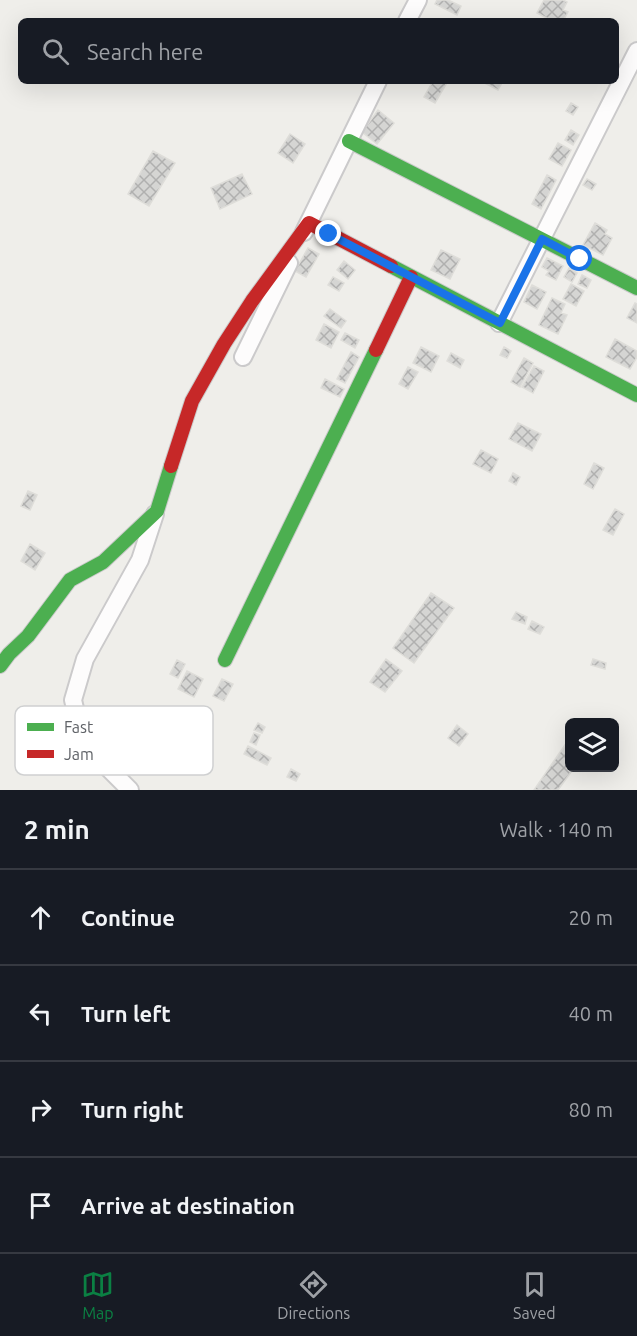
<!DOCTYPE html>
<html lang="en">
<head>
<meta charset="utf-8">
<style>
  body { margin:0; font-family:Ubuntu,sans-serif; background:#242831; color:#f1f3f6 }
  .controls { position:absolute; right:18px; bottom:18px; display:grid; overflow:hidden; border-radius:9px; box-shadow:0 6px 24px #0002 }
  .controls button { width:54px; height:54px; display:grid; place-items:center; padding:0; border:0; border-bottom:2px solid #363941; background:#171b24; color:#f1f3f6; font:30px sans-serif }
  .stop { position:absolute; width:18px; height:18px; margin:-14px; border:4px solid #1a73e8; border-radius:50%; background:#fff }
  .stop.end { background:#1a73e8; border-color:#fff; box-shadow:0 2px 6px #0008 }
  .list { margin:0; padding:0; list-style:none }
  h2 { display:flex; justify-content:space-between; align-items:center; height:78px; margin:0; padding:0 24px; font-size:26px }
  h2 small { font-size:20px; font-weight:400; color:#9ea1a6 }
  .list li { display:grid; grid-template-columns:39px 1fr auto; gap:18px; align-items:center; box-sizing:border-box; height:96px; padding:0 24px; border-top:2px solid #363941 }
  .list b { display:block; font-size:22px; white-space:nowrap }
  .list em { font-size:20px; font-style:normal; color:#9ea1a6 }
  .icon { flex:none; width:33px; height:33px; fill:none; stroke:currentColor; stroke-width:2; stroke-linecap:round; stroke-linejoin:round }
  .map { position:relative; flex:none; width:637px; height:790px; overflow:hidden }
  .search { position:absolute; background:#171b24; box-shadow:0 6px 24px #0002; left:18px; right:18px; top:18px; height:66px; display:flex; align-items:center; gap:15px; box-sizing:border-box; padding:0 21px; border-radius:9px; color:#9ea1a6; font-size:22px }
  .sheet { height:462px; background:#171b24 }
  nav { display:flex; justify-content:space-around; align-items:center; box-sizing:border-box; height:84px; border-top:2px solid #363941; background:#171b24; font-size:16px; color:#9ea1a6 }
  nav a { display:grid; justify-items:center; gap:3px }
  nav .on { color:#0b8043 }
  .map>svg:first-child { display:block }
</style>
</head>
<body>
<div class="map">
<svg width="637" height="790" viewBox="0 0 637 790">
  <defs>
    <pattern id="building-cross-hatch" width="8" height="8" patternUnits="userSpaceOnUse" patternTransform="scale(1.5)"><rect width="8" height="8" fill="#d5d5d3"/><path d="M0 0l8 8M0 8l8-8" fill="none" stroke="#b0b0af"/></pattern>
  </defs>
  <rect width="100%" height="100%" fill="#efeeea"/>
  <path fill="url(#building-cross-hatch)" stroke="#deddd9" stroke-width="1.5" d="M437 0H448L461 6 457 15 435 4Z
    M544 0H563L567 2 563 10 568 12 563 21H552L537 13Z
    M433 81H448L435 103 424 97Z
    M481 81H503L498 90Z
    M571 103 578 107 573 115 566 111Z
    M378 110 394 123 377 144 362 132Z
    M571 130 579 135 573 145 565 140Z
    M290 134 305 144 293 163 278 153Z
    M558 143 571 150 562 166 549 159Z
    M153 151 175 163 149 206 128 194Z
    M242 174 252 194 220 209 211 188Z
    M547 175 556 180 541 209 532 204Z
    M587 179 596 184 592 190 583 185Z
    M595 223 607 230 605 234 612 238 603 255 583 245Z
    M308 248 319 254 306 277 295 271Z
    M441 250 460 259 450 279 431 270Z
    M547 258 563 266 556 280 546 275 549 271 542 267Z
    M344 261 355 270 348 279 337 270Z
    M569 268 577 273 572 282 564 277Z
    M582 275 591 280 587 288 578 284Z
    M333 277 344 283 339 291 328 285Z
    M571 284 584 291 576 306 563 299Z
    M532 285 546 292 537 309 524 302Z
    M552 298 565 304 561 313 567 315 558 334 539 325Z
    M635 303 637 304V323L627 318Z
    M330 309 346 321 341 328 324 316Z
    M324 324 339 332 331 348 316 340Z
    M345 333 359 340 355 348 341 340Z
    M615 339 637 351V357L630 369 606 357Z
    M421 347 439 356 431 372 413 363Z
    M504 347 511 351 507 358 500 355Z
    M351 352 359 357 345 383 337 379Z
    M451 353 464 360 460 368 447 361Z
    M524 358 533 363 520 387 511 382Z
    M534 366 544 371 533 393 522 387Z
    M408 367 418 372 408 389 399 384Z
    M325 379 344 389 340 397 321 388Z
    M518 423 541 434 532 451 509 439Z
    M481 450 498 459 491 473 473 464Z
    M594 463 604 468 593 489 584 484Z
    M513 473 520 477 516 485 509 481Z
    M28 491 37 495 30 510 21 506Z
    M615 509 624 514 613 535 603 530Z
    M30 544 45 553 35 570 21 561Z
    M431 593 454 608 414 663 393 648Z
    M516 612 527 617 525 624 512 619Z
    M532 621 544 627 540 634 528 629Z
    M386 659 402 671 385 692 370 682Z
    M593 659 606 663 605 669 591 665Z
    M177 660 185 664 178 678 170 674Z
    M187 671 203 679 194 697 178 689Z
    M222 679 233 684 224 701 213 696Z
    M258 723 265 727 262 733 254 730Z
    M457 725 468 734 459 746 448 738Z
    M254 733 260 735 256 745 250 742Z
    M569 739 570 768H574L558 790H534Z
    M248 746 271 758 267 765 244 754Z
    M291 769 300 774 296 781 287 777Z"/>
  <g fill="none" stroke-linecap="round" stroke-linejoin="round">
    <defs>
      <path id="street" d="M407 21 418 0
        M304 232 378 81
        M499 323 637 51
        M243 357 289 263
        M130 790 100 760 82 738 73 700 85 659 140 560 155 514"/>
      <path id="fast" d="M349 141 637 288
        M391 266 637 395
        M225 660 376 350
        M0 666 9 654 28 636 70 580 103 562 157 511 171 466"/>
      <path id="jam" d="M376 350 411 277
        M171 466 192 401 224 344 252 301 309 223 391 266"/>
    </defs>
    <use href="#street" stroke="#cbcacb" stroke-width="20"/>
    <use href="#fast" stroke="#cacaca" stroke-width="16"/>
    <use href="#jam" stroke="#cacaca" stroke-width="16"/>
    <use href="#street" stroke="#fdfcfc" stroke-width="16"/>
    <use href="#fast" stroke="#4caf50" stroke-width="14"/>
    <use href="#jam" stroke="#c62828" stroke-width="14"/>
  </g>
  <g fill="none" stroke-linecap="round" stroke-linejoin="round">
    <path stroke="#1a73e8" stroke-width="8" d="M329 234 500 323 542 239 580 259"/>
  </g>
  <rect x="15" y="706" width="198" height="69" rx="9" fill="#fff" stroke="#cfd0d1" stroke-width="1.5"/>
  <rect x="27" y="723" width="27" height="8" fill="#4caf50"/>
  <rect x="27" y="750" width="27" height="8" fill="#c62828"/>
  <g font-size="16" fill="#5f6267">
    <text x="64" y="733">Fast</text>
    <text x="64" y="760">Jam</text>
  </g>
</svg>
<div class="controls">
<button><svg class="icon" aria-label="layers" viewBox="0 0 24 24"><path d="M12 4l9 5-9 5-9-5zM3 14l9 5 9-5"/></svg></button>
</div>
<div class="stop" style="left:580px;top:259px"></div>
<div class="stop end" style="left:329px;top:234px"></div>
<div class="search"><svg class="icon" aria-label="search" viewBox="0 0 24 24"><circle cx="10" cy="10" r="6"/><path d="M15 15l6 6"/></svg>Search here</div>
</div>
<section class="sheet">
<h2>2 min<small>Walk · 140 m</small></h2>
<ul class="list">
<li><svg class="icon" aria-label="ahead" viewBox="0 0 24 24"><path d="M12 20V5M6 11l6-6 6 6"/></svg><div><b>Continue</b></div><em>20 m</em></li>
<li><svg class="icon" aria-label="left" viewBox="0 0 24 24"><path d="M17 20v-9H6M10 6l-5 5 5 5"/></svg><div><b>Turn left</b></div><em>40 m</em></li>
<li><svg class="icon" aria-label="right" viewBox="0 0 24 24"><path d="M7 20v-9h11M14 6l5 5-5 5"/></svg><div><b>Turn right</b></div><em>80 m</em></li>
<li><svg class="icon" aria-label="arrive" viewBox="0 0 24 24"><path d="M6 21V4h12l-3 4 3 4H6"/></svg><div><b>Arrive at destination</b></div></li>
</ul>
</section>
<nav>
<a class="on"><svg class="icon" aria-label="map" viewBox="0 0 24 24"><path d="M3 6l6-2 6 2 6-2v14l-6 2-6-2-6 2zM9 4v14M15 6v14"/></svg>Map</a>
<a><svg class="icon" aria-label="directions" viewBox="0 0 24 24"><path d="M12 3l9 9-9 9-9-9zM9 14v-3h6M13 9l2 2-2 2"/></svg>Directions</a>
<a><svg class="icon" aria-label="saved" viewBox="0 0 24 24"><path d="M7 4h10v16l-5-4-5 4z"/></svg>Saved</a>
</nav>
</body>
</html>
